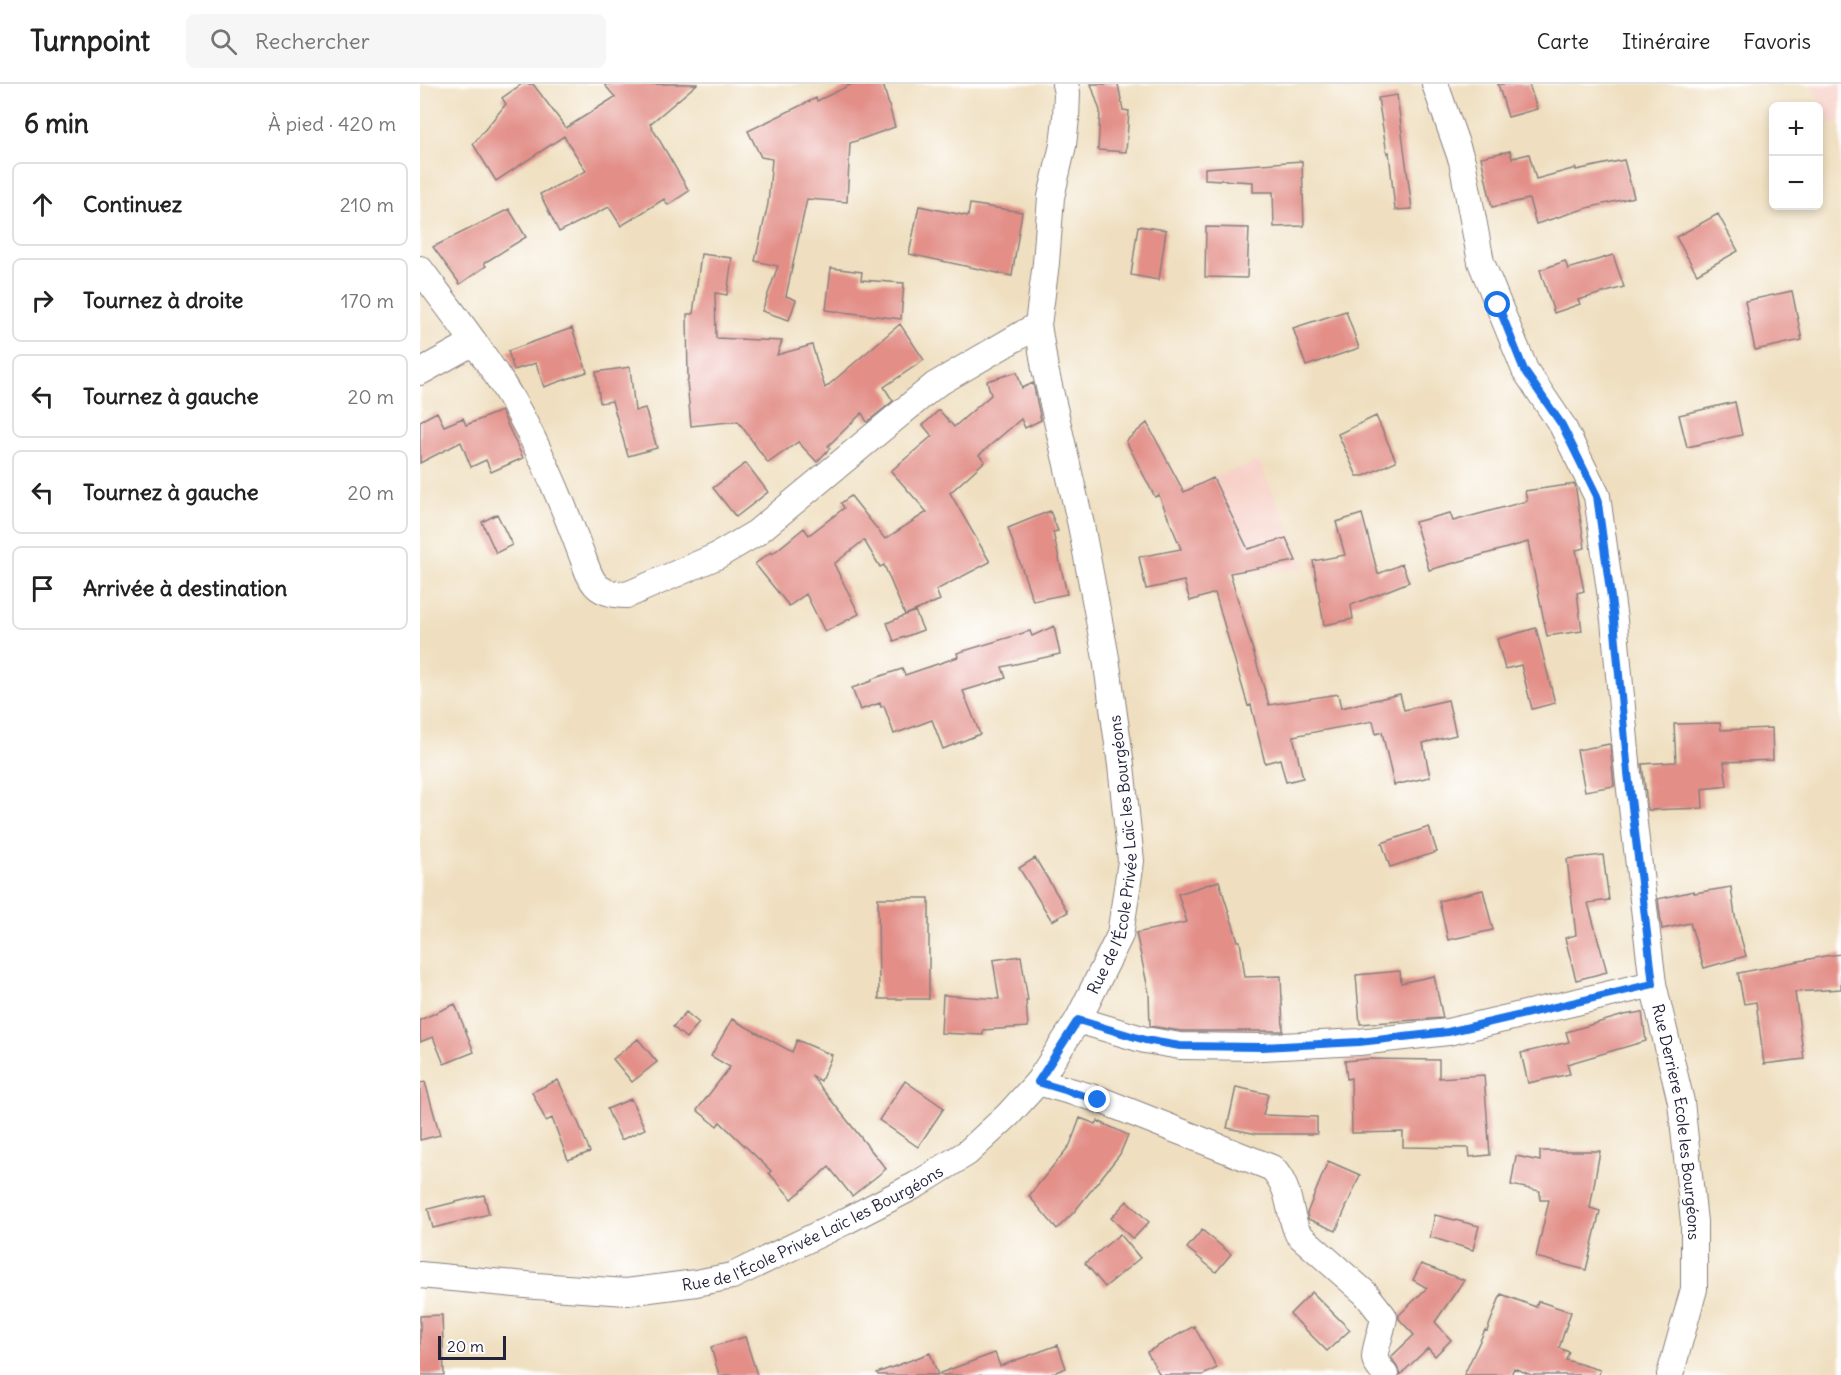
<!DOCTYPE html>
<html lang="fr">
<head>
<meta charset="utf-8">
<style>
  body { margin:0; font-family:Delius,sans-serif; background:#f6f6f6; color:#222 }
  .controls { position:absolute; right:18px; top:18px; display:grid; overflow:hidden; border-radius:9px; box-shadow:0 3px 9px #0003 }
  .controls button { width:54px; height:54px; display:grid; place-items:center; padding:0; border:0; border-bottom:2px solid #e0e0e0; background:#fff; color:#222; font:30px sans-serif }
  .scale { position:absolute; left:18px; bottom:15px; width:68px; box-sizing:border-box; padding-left:6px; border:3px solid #22223b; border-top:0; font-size:16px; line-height:21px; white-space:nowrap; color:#22223b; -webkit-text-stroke:4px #fff; paint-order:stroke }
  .stop { position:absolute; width:18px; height:18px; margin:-14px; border:4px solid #1a73e8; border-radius:50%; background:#fff }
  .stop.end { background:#1a73e8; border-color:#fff; box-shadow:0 2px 6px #0008 }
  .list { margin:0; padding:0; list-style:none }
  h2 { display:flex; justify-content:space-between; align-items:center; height:78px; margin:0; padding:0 24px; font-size:26px }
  h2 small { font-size:20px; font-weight:400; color:#767676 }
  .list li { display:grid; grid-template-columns:39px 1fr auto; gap:18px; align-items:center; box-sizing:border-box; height:84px; margin:0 12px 12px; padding:0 12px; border:2px solid #e0e0e0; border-radius:9px }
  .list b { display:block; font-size:22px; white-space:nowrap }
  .list em { font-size:20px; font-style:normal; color:#767676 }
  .icon { flex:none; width:33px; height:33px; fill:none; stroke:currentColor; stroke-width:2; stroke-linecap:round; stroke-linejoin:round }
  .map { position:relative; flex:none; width:1421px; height:1291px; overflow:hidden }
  header { display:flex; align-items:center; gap:36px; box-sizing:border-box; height:84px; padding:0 30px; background:#fff; border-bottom:2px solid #e0e0e0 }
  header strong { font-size:28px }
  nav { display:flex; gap:33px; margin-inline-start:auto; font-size:21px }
  .search { width:420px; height:54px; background:#f6f6f6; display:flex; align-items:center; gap:15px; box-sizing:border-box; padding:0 21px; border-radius:9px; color:#767676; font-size:22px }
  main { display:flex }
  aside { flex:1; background:#fff }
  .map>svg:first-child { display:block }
</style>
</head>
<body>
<header>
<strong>Turnpoint</strong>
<div class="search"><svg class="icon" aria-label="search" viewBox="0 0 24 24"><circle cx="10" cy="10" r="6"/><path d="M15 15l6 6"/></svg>Rechercher</div>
<nav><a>Carte</a><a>Itinéraire</a><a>Favoris</a></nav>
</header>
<main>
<aside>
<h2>6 min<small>À pied · 420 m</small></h2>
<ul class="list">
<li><svg class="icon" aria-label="ahead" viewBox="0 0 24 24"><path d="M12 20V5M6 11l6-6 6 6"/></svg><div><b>Continuez</b></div><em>210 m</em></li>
<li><svg class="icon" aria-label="right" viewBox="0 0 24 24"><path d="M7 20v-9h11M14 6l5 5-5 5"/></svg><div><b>Tournez à droite</b></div><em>170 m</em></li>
<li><svg class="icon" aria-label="left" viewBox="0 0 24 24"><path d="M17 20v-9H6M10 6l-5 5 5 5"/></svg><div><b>Tournez à gauche</b></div><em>20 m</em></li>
<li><svg class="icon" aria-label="left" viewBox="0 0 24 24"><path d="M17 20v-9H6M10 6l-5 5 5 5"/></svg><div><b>Tournez à gauche</b></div><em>20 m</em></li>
<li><svg class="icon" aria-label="arrive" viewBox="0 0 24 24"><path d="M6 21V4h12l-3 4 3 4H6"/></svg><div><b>Arrivée à destination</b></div></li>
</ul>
</aside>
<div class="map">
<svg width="1421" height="1291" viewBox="0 0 1421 1291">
  <rect width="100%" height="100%" fill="#fff"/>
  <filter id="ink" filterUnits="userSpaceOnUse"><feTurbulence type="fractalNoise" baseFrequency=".0167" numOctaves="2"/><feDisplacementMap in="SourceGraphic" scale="12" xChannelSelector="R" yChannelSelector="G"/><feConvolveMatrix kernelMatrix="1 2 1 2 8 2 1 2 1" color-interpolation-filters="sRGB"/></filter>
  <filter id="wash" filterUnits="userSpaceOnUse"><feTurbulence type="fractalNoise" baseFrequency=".008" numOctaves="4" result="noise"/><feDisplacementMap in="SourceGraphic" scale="24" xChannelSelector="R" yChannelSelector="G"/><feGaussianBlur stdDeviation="1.35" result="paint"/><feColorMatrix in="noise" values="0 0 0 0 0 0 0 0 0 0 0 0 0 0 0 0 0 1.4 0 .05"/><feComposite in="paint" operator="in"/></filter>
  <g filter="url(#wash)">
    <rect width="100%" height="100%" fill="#efdfc0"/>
    <path fill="#f7d1c8" d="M1390 0H1421V38L1412 41Z
      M839 377 886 484 813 489 807 487 765 403Z"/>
    <g id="blocks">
      <path fill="#e38f88" d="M102 0H113L146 44 195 13 184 0H277L230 40 269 107 248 121 244 115 201 142 189 123 139 148 120 110 166 87 144 52 76 97 53 60 86 20 82 14Z
        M432 0H463L475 43 430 59 427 118 387 115 366 212 376 216 369 236 342 227 358 182 335 177 348 120 352 75 341 73 328 47 396 14 397 17Z
        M671 0H698L703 26 709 27 706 68 678 66 680 27Z
        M1078 0H1109L1117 25 1088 33Z
        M977 11 992 125 975 126 969 68 967 69 958 14Z
        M1090 67 1092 74 1109 70 1116 95 1156 84V86L1204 76 1214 113 1167 124 1116 140 1109 115 1072 123 1061 73Z
        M882 77 884 142 854 143 853 108H833V98L785 95V84Z
        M550 120 602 128 592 192 489 170 499 122 548 132Z
        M89 125 106 153 64 179 66 182 40 200 13 163Z
        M1298 130 1318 167 1277 190 1256 153Z
        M718 142 746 146 739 196 711 191Z
        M786 143 829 144 827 194 785 193Z
        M281 170 312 174 307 211 295 209 296 254 362 257 357 271 392 261 405 304 480 240 504 276 464 303 473 317 447 338 442 329 408 362 410 364 397 378 378 358 348 379 318 337 271 342 267 297H268L267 230H273Z
        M1193 171 1204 203 1158 216 1160 220 1134 229 1120 186 1145 177 1148 185Z
        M411 184 442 188 441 196 484 199 481 235 406 226Z
        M1372 207 1382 256 1335 266 1325 217Z
        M926 227 939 264 886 282 873 244Z
        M152 244 167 288 124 303 116 279 94 286 88 267Z
        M210 283 215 327 225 324 237 364 208 372 192 317 180 319 176 288Z
        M597 288 602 304 613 299 621 336 605 344 601 335 559 371 565 377 530 409 570 478 516 506 520 516 485 531 464 481 460 483 444 456 414 480 439 530 405 548 386 510 369 522 335 480 351 468 352 470 384 444 389 451 424 424 421 419 431 412 465 455 507 428 471 387 512 352 503 341 519 326 534 343 571 311 567 297Z
        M1315 318 1322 351 1267 363 1259 331Z
        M81 327 103 374 71 388 66 376 51 383 41 358 0 379V337L17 328 24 342 43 334 46 341Z
        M956 332 976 377 944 392H937L918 350Z
        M727 339 764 408 793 394 828 465 866 454 876 477 810 489 849 621 918 610 921 624 980 610 984 626 1028 616 1036 651 1003 659 1010 693 974 701 962 648 956 650 953 637 873 652 883 694 866 698 860 675 845 679 831 621 828 622 795 509 770 517 764 497 726 505 719 473 761 465 739 411 735 413 706 357Z
        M326 379 348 408 316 433 293 404Z
        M1155 400 1165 464 1156 466 1164 507 1157 509 1162 547 1127 552 1108 458 1009 486 995 438 1030 429 1033 437 1107 417 1105 407Z
        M630 427 638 447 633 448 647 510 613 517 588 444Z
        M77 430 92 461 76 469 62 438Z
        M942 430 958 490 982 480 989 498 931 521 933 535 904 541 893 477 925 471 916 438Z
        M495 527 503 546 474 557 467 539Z
        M634 542 640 570 582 583 586 594 543 607 560 650 523 665 512 636 474 650 464 622 461 623 460 619 440 626 432 604 452 597V595L482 585 485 591 538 573 537 569 610 547 612 552Z
        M1116 544 1135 619 1112 625 1101 581 1085 585 1077 555Z
        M1300 639 1301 646 1352 644 1353 676 1304 678 1307 702 1282 705 1283 724 1228 726 1222 680 1256 678 1254 640Z
        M1190 660 1194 702 1165 707 1157 666Z
        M1009 743 1017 768 970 783 962 759Z
        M1183 771 1189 816 1168 819 1187 888 1156 896 1145 854 1156 851 1147 775Z
        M615 774 648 828 632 837 599 784Z
        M799 797 818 857H820L825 893 861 892 863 947H761L730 942 729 909 716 849 767 838 758 810Z
        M1311 803 1315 832 1326 872 1284 884 1270 839 1242 845 1238 815 1274 807V809Z
        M1063 806 1073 846 1028 856 1019 817Z
        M458 814H509V915H459Z
        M1421 870V905L1375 908 1384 975 1344 980 1336 918 1324 920 1318 889 1405 872Z
        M601 872 608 917H606L608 943 563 946V951L521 949 523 911 579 915 573 876Z
        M980 887 981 899 1014 892 1023 934 940 940 936 891Z
        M35 920 54 968 24 980 13 953 0 958V936Z
        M266 928 279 939 266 954 253 943Z
        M1222 928 1226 957 1147 980 1150 990 1108 999 1101 969 1149 958 1146 948 1204 931Z
        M312 935 372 968 377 956 412 971 401 997 391 991 466 1085 432 1112 409 1083 372 1115 349 1089 351 1087 300 1038 297 1042 277 1026 310 983 291 972Z
        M218 955 237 978 212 998 193 975Z
        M947 975 1019 976V994L1064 991 1070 1071 1050 1073 1049 1064 983 1063V1048L932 1049 931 994 927 995 925 977Z
        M138 996 159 1040 170 1068 148 1076 132 1034 126 1037 112 1008Z
        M485 997 524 1024 498 1063 459 1036Z
        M5 998 20 1051 0 1056V999Z
        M816 1003 848 1010 843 1031 897 1033V1050H837L807 1044Z
        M211 1015 225 1045 201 1056 187 1025Z
        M660 1034 676 1040 678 1037 708 1051 700 1070 654 1128 637 1145 609 1112 650 1061Z
        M1120 1067H1180L1170 1124 1180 1127 1166 1186 1116 1173 1129 1116H1120V1107L1091 1101 1096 1072 1120 1077Z
        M908 1077 940 1091 916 1147 888 1135 887 1129Z
        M64 1111 69 1130 13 1144 8 1125Z
        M707 1117 729 1138 713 1155 691 1134Z
        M1015 1131 1059 1142 1053 1166 1010 1153Z
        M782 1146 811 1170 796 1188 767 1164Z
        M700 1150 720 1174 685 1203 665 1179Z
        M1001 1180 1044 1196 1015 1238 1031 1256 1015 1272 1008 1264 980 1291 977 1283 971 1273 994 1251 979 1235V1231L1007 1204 993 1196Z
        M892 1208 930 1246 907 1267 870 1230Z
        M1081 1210 1116 1223 1118 1217 1151 1228 1139 1264 1149 1268 1146 1276 1180 1286 1179 1291H1111L1094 1284 1091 1291H1044L1065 1246 1067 1247Z
        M22 1231 24 1291H0V1232Z
        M774 1242 797 1284 783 1291H740L727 1268Z
        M325 1253 337 1291H299L291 1263Z
        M638 1261 646 1284 628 1291H520V1289L575 1269 580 1282Z
        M510 1269 518 1291H458L457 1289Z"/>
    </g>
  </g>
  <g filter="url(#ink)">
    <use href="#blocks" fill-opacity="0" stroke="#88807e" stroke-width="1.5"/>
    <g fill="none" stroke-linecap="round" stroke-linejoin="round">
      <defs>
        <g id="minor">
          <path id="s1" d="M1015 0 1042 77 1061 178 1105 286 1142 341 1177 412 1194 536 1208 689 1233 900 1261 1018 1274 1138V1205L1250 1291"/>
          <path d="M0 185C32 228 65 270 92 316 121 366 143 420 163 474 172 501 177 510 207 511L297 472 336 449 515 301 618 241"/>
          <path d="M0 288 54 258"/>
          <path d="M658 936 725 956 760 962 842 963 939 958 1028 948 1233 900"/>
          <path d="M618 998 678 1015 852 1084C872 1105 867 1126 878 1150L946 1210 964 1233C963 1243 954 1267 955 1273 955 1280 962 1286 965 1291"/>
          <path id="s2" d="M0 1191 116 1202 207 1208 276 1199 312 1192 424 1138 496 1101 547 1069 588 1031 618 998 658 936 700 851 711 777 701 681 686 574 661 441 625 285 618 241 626 179 631 113 643 61 646 34 647 9 645 0"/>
        </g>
      </defs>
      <use href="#minor" stroke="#88807e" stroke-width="28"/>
      <use href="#minor" stroke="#fff" stroke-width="26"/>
    </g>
  </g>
  <g fill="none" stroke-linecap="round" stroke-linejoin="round" filter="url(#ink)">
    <path stroke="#1a73e8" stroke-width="8" d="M678 1016 618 998 658 936 725 956 760 962 842 963 939 958 1028 948 1233 900 1208 689 1194 536 1177 412 1142 341 1104 286 1078 221"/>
  </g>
  <g text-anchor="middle" stroke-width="4.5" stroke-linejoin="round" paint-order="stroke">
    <g font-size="16" fill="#22223b" stroke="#fff">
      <text dy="6" stroke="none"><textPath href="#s2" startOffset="927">Rue de l'École Privée Laïc les Bourgéons</textPath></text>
      <text dy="6" stroke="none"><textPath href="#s1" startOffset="1078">Rue Derriere Ecole les Bourgéons</textPath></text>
      <text dy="6" stroke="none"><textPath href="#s2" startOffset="406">Rue de l'École Privée Laïc les Bourgéons</textPath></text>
    </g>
  </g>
</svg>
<div class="controls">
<button>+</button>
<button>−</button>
</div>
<div class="scale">20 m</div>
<div class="stop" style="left:1078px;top:221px"></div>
<div class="stop end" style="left:678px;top:1016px"></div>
</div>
</main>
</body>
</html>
